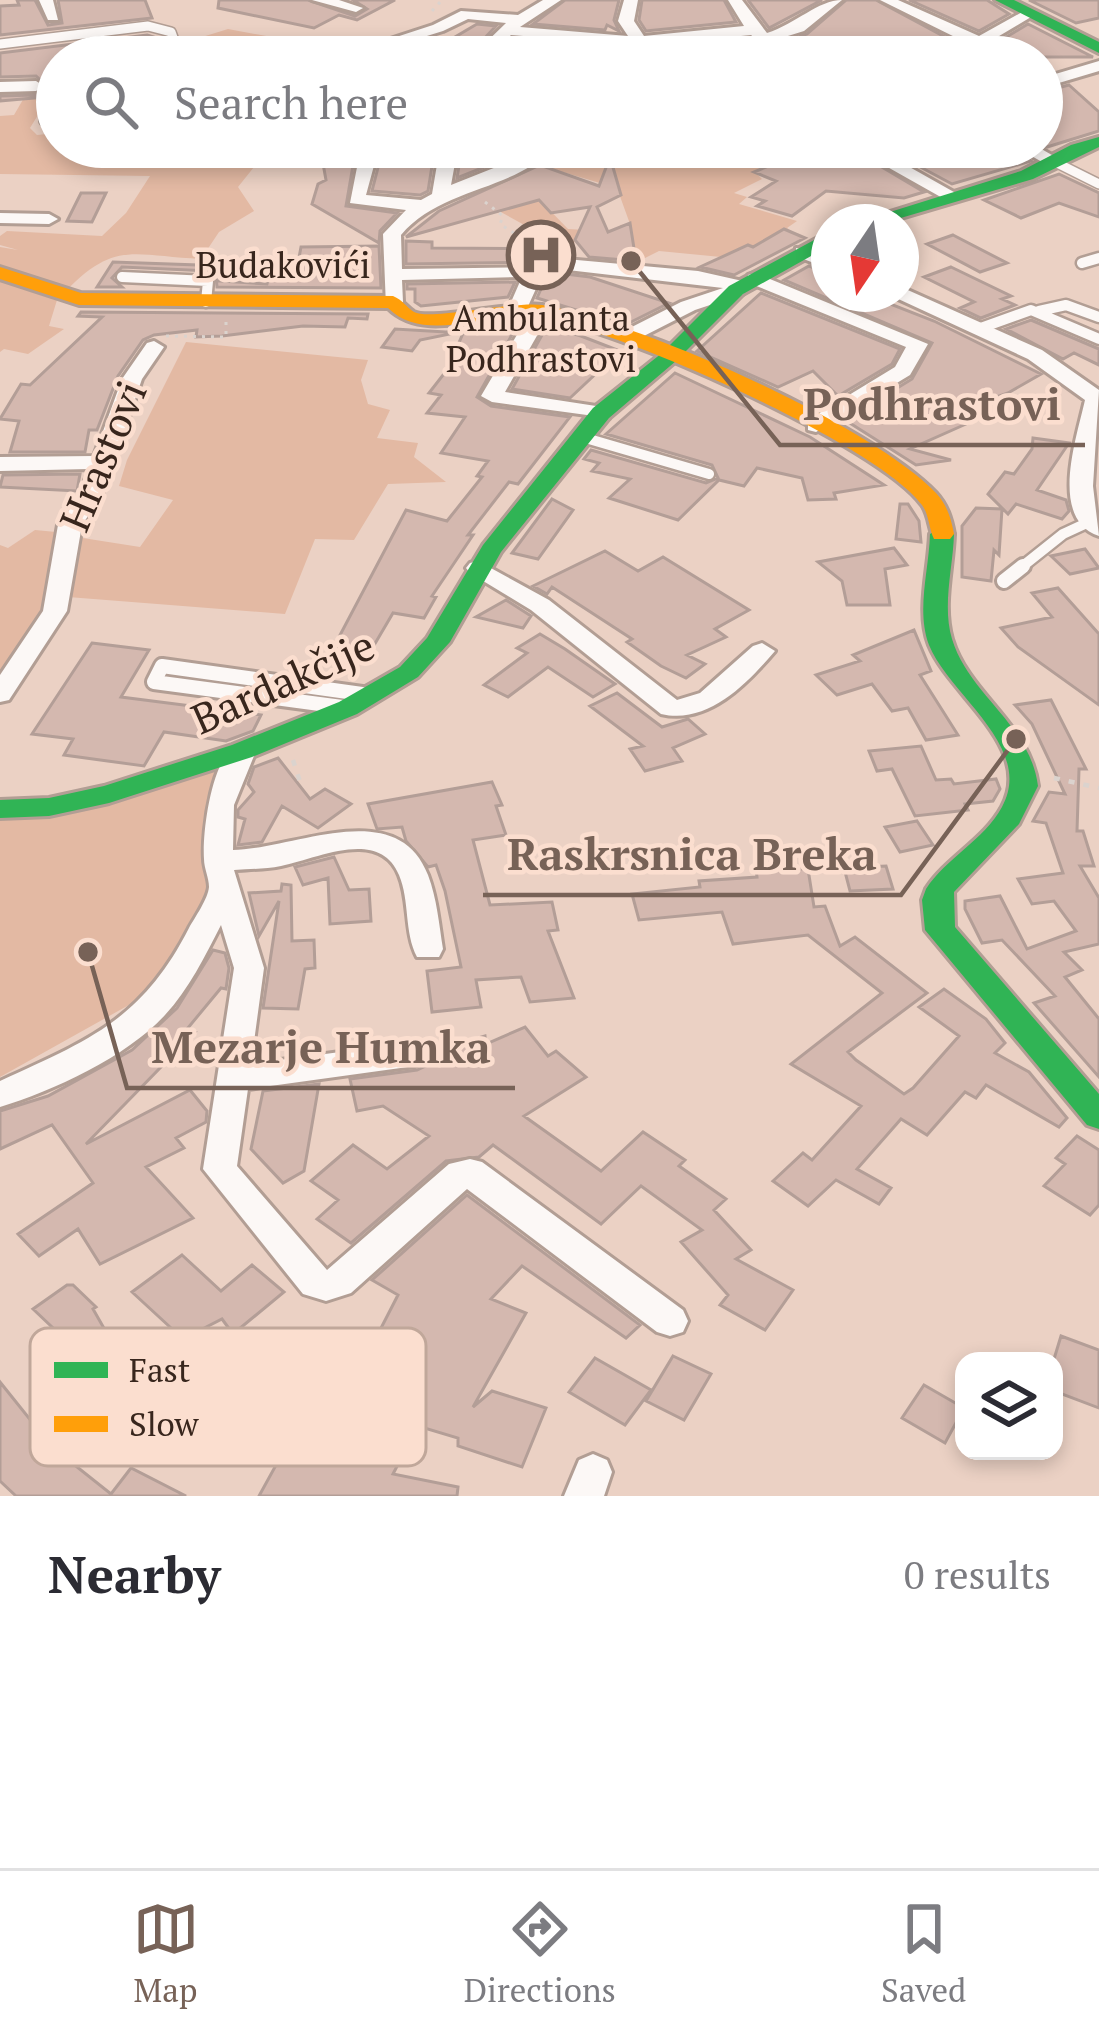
<!DOCTYPE html>
<html lang="en">
<head>
<meta charset="utf-8">
<style>
  body { margin:0; font-family:"PT Serif",serif; background:#f2f2f3; color:#2b2b33 }
  .controls { position:absolute; right:36px; bottom:36px; display:grid; overflow:hidden; border-radius:24px; box-shadow:0 6px 18px #0003 }
  .controls button { width:108px; height:108px; display:grid; place-items:center; padding:0; border:0; border-bottom:3px solid #e1e1e2; background:#fff; color:#2b2b33; font:60px sans-serif }
  .compass { position:absolute; left:811px; top:204px; width:108px; height:108px; border-radius:50%; background:#fff; box-shadow:0 6px 18px #0003; rotate:193deg }
  .list { margin:0; padding:0; list-style:none }
  h2 { display:flex; justify-content:space-between; align-items:center; height:156px; margin:0; padding:0 48px; font-size:51px }
  h2 small { font-size:39px; font-weight:400; color:#7c7c81 }
  .icon { flex:none; width:66px; height:66px; fill:none; stroke:currentColor; stroke-width:2; stroke-linecap:round; stroke-linejoin:round }
  .map { position:relative; flex:none; width:1099px; height:1496px; overflow:hidden }
  .search { position:absolute; background:#fff; box-shadow:0 6px 18px #0003; left:36px; right:36px; top:36px; height:132px; display:flex; align-items:center; gap:30px; box-sizing:border-box; padding:0 42px; border-radius:66px; color:#7c7c81; font-size:45px }
  .sheet { height:372px; background:#fff }
  nav { display:flex; justify-content:space-around; align-items:center; box-sizing:border-box; height:168px; border-top:3px solid #e1e1e2; background:#fff; font-size:33px; color:#7c7c81 }
  nav a { display:grid; justify-items:center; gap:6px }
  nav .on { color:#776257 }
  .map>svg:first-child { display:block }
</style>
</head>
<body>
<div class="map">
<svg width="1099" height="1496" viewBox="0 0 1099 1496">
  <rect width="100%" height="100%" fill="#ebd1c4"/>
  <path fill="#e3b9a3" d="M228 29 348 51 333 57H192L186 42Z
    M54 89 30 128 37 135 57 133V147H270L238 187 254 211 219 232 201 259C133 256 115 240 65 292L0 267V247L18 250 0 245V236L7 231 102 236 126 213 150 176 0 174V116L14 115 28 91Z
    M551 147H685L703 154 709 151 702 147H794L797 150 789 155 800 159 755 172 762 179 734 193 747 197 739 204 797 221 787 228 794 233 721 257 659 251 643 259 623 257 576 239 567 258 544 256 537 232 499 211 537 197 568 229 621 232 620 225 630 224 617 188 532 163Z
    M0 278 57 300 49 326 64 329 28 354 4 349 0 352Z
    M186 342 368 360 361 380 368 404 390 410 377 438 418 443 414 457 446 482 388 484 354 540 315 539 285 614 68 597 74 574 70 536 140 547 173 500 119 486 127 460Z
    M35 530 56 532C59 599 37 624 0 677V545L8 548Z
    M230 763 209 836 206 909 145 996 0 1077V817Z"/>
  <path fill="#d4b8af" stroke="#b39e97" stroke-width="3" d="M17 0H35L48 25 62 23 58 0H145L152 18 0 35V6L19 5Z
    M219 0H308L355 16 367 9 353 0H395L357 20 339 15 314 28 218 8Z
    M565 0H619L614 20 619 31 607 25 605 30 533 24Z
    M642 0H724L736 22 646 31 639 20Z
    M748 0H822L769 28Z
    M846 0H876L958 44 941 57H906L883 47 849 42 803 51 812 57H799L784 42 807 34Z
    M909 0H987L1009 14 979 31Z
    M1029 0H1099V18L1076 23Z
    M477 24 496 26 467 57H421Z
    M1028 24 1093 57H973Z
    M147 35 160 39 168 57H57V90L45 97 0 101V96L36 95 48 87 36 76 0 77V53Z
    M750 40 756 45 724 57H651L658 49Z
    M1069 85 1099 112V131L1047 147 1042 144V92Z
    M320 147H343L345 153 355 154 346 206 397 213 380 231 379 243 312 204 318 184 326 180Z
    M488 147H518L512 156 457 178 461 153 482 155Z
    M815 147H848L924 192 904 198 826 191 792 216 757 206 765 201 751 197 776 181 754 172Z
    M883 147H1010L1031 161 952 184Z
    M381 156 433 160 428 191 420 195 372 191Z
    M610 157 621 195 597 207 608 232 630 223 636 261 589 257 575 240 590 207 551 213 539 200 406 237 439 211 540 165 599 186Z
    M1059 174 1099 193V217L1059 203 1021 218 984 200Z
    M81 193H106L92 222 67 221Z
    M784 229 805 238 734 275 700 267 748 245 753 247Z
    M953 235 1007 263 980 272 927 244Z
    M406 241 432 242V248L561 249 552 264 558 273 590 277 669 303 625 325 537 298 548 273 541 262 406 264Z
    M379 246 381 288 217 287 216 276 210 271 122 267 112 278 122 287H97L113 262 226 266 219 281 267 284 272 263H298L301 247Z
    M809 266 829 273V294H865L934 321 1041 374 1008 393 947 414 966 424 910 449 951 460 916 465 845 420 912 379 932 343 784 280Z
    M951 267 1011 296 1002 299 1015 305 981 318 960 308 974 302 924 277Z
    M515 282 508 297 421 306 415 302V289H407V284Z
    M761 293 900 349 892 364 838 396 813 371 778 387 697 351Z
    M81 312 368 314 367 319 348 318 345 327 303 326 222 336 196 337 197 330 154 335 143 340 118 376 97 430H89L85 452H10L19 421 0 419 21 384 30 385 102 317 78 316Z
    M1031 320 1099 349V365L1074 353 1063 359 1006 329Z
    M518 324 477 397 491 406 570 417 518 484 509 482 468 535H473L432 596 436 597 424 618 393 613 366 659 330 654 406 510 447 521 482 477 477 476 488 461 441 453 465 417 427 413 441 395 429 393 447 370 464 331 420 340 412 351 382 347 395 329 446 332Z
    M547 326 581 336 620 351 570 398 512 389Z
    M675 373 810 437 884 485 834 493 836 499 808 500 802 478 757 468 744 486 719 480 678 520 609 498 630 479 592 471 599 463 584 459 591 450 706 483 718 478 712 465 606 434Z
    M1033 438 1069 443 1037 490 1066 500 1069 511 1062 519 1016 504 1008 514 988 494 1005 472 1014 474 1032 449Z
    M80 474 77 491 0 487 3 475Z
    M552 499 573 510 538 559 512 553Z
    M900 504H908L919 521 921 542 896 539Z
    M976 508 1002 509 999 555 994 550 991 581 962 577V526Z
    M894 548 907 565 885 569 890 605H847L842 581 818 562Z
    M1085 549 1099 568 1070 574 1051 556Z
    M605 551 638 571 663 557 749 610 715 629 726 637 687 655 705 664 686 678 661 666 627 642 632 639 552 587 547 594 533 586Z
    M1058 588 1099 634V705L1018 647 1001 628 1052 617 1032 593Z
    M506 600 531 616 523 628 476 617Z
    M914 630 931 671 920 675 958 735 926 740 908 708 892 711 872 684 837 695 816 675 860 661 853 655Z
    M540 634 565 649 615 684 593 697 548 667 508 697 484 685 527 653 517 648Z
    M92 643 149 650 121 697 261 715 253 731 226 741 164 732 144 766 64 755 73 739 32 734Z
    M617 693 662 727 688 719 705 734 673 748 682 761 645 771 630 749 643 746 590 706Z
    M1051 700 1086 769H1079L1077 831H1083L1094 866H1080L1099 898V944L1064 952 1082 970 1065 977 1099 1019V1077L1034 1003 1055 996 1002 940 982 943 965 909V901L1000 896 1027 949 1076 931 1054 901 1032 904 1018 879 1063 873 1046 823 1033 821 1049 792 1065 794 1032 724 1015 705Z
    M921 746 936 780 951 779 954 784 996 779 1000 789 993 801 965 804 968 810 915 816 892 769 877 771 869 751Z
    M278 758 310 799 325 789 351 804 318 828 282 806 262 842 238 845 245 819 238 817V810L254 792 248 784 254 767Z
    M492 782 502 805 496 806 506 835 473 840 490 905 552 902 558 930 548 931 574 998 530 1002 521 977 476 980 481 1007 432 1012 427 971 461 967 445 891 436 865 428 867 406 841 402 827 377 829 368 804Z
    M917 821 933 845 900 852 885 827Z
    M334 857 349 890 369 889 371 921 330 924 328 878 303 885 295 867Z
    M886 866 893 889 850 891 844 868Z
    M756 869H808L814 907 825 906 840 946 855 937 927 993 848 1052 856 1060 904 1094 913 1088 959 1036 919 1007 944 989 986 1019 1005 1043 995 1053 1029 1072 1067 1118 1059 1127 986 1085 976 1098 965 1092 927 1135 901 1119 857 1169 891 1188 879 1204 836 1180 808 1206 773 1181 803 1153 812 1160 861 1106 791 1064 882 993 808 935 733 944 722 912 639 920 632 894 700 887 699 881 757 877Z
    M282 884 291 885 292 941 314 940 315 968 305 969 298 1009 263 1008 279 901 259 936 249 893 281 891Z
    M213 950 225 953 229 968 226 989 221 988 187 1029 195 1032 86 1144 190 1090 207 1111 206 1122 176 1138 184 1148 146 1167 193 1218 100 1264 78 1229 39 1256 18 1234 93 1183 52 1125 0 1149V1111L48 1096 132 1050 177 1008Z
    M525 1027 548 1056 556 1051 586 1077 524 1116 601 1171 643 1132 685 1160 679 1166 726 1199 714 1210 751 1250 736 1259 793 1290 765 1330 720 1305 728 1295 681 1242 702 1230 641 1186 601 1224 493 1145 479 1157 446 1161 351 1243 317 1219 338 1200 311 1181 353 1145 387 1169 429 1136 383 1106 357 1111 350 1079 417 1070 430 1064 435 1051 485 1036 486 1044Z
    M319 1084 304 1171 283 1183 251 1149 263 1091Z
    M1077 1136 1099 1150V1205L1090 1215 1044 1186 1065 1164 1056 1158Z
    M467 1195 640 1325 626 1338 522 1266 491 1299 526 1313 473 1407 492 1391 546 1408 522 1467 458 1446V1438L418 1426 393 1474 458 1487 457 1496H259L281 1456 287 1458 322 1390 366 1405 384 1372 362 1365 398 1295 372 1280Z
    M182 1255 221 1291 252 1265 284 1292 233 1334 222 1319 183 1339 132 1292Z
    M67 1285H73L96 1307 93 1309 126 1367 71 1395 51 1357 72 1346 33 1309Z
    M1061 1336 1099 1350V1408L1054 1391V1359Z
    M673 1356 711 1374 684 1420 646 1401Z
    M595 1358 651 1390 625 1425 569 1392Z
    M0 1382 48 1442 87 1410 106 1427 67 1459 111 1494 131 1468 186 1496H16L0 1481Z
    M924 1385 964 1408 945 1443 902 1418Z"/>
  <g fill="none" stroke-linecap="round" stroke-linejoin="round">
    <defs>
      <path id="lane-far2" d="M0 44 148 26 171 32 180 57
        M54 98 44 121 57 126
        M628 157 640 147
        M1055 162 1099 184"/>
      <path id="lane-far1" d="M1082 263 1099 258
        M122 277 208 281 206 302
        M1039 311 1066 305 1099 317
        M978 329 1031 310 1099 339
        M582 437 709 474
        M1019 569 1063 534 1089 522"/>
      <path id="lane" d="M1004 581 1023 566
        M342 707 154 682 162 666 362 694"/>
      <path id="street" d="M39 0H53L58 20H48Z
        M312 0H339L363 8 356 12Z
        M543 0H561L520 27 628 36 618 21 624 0H638L634 21 644 36 744 26 728 0H742L767 33C796 24 818 0 842 0L804 31 775 40 795 57H728L766 47 751 35 650 45 654 50 646 55 635 45 511 35 488 57H471L506 23 468 19 443 31 359 57H335L433 25 461 11 518 15Z
        M880 0H898L979 36 1024 11 1036 14 964 57H945L967 43Z
        M1099 61V71L1042 88V78Z
        M0 82 36 81 44 86 36 91 0 92Z
        M361 147H379L366 195 421 200 432 194 440 147H458L451 185 526 155 534 147H553C516 191 441 187 401 235L402 269 541 267 544 271 525 313 508 309 522 277 402 280 403 302 386 306 383 234 406 210 350 203Z
        M852 147H874L961 196 946 200Z
        M1016 147H1038L1064 162 1049 166Z
        M0 213 49 214 58 219 49 224 0 223Z
        M796 248 829 256V269L796 256Z
        M566 259 698 271 747 282 748 275 755 273 928 344 910 375 816 432 808 430V420L895 367 906 347 749 283 743 294 695 310 636 340H622V332L681 302 723 288 559 269 556 265Z
        M901 287 1042 350 1099 390 1093 486 1099 536C1048 519 1077 437 1085 400L1028 359 894 297 892 294H901Z
        M541 305 551 311 505 392 609 408V418L492 402 481 396 531 311Z
        M154 341 164 347 142 379 102 495 82 525 67 611 9 700 0 702V675L43 611 58 525 80 495 89 469 0 471V457L94 456 122 379 147 343Z
        M478 561 549 600 677 700 700 693 753 646 762 643 775 651C747 684 708 725 661 714L531 610 470 573 466 568 470 563Z
        M242 742 256 751 234 805 233 850C295 849 397 795 428 875 437 899 439 924 443 949L439 957H417C404 932 410 901 399 875 379 827 317 859 281 866 266 869 250 869 234 870L264 968 251 1064 415 1042 426 1046 431 1054 426 1062 415 1066 248 1089 237 1166 327 1270 449 1164 470 1159 482 1162 683 1310 688 1321 683 1332 670 1336 657 1332 467 1189 351 1293 326 1301 303 1294 203 1169 234 968 221 925C205 956 189 989 165 1015 128 1056 53 1091 0 1107V1081C89 1040 142 1020 189 928 195 917 208 899 209 887 209 878 204 868 204 859 202 832 212 750 242 742Z
        M593 1454 607 1460 612 1472 604 1496H564L579 1460Z"/>
      <path id="fast" d="M995 0H1014L1099 42V53Z
        M1099 137V147L1033 179 887 222H858L1021 171 1071 145Z
        M829 232V246L743 294 676 361 609 418 501 552 450 642 418 677 357 714 252 757 109 803 49 816 0 818V800L49 798 104 786 232 745 339 702 400 667 427 638 483 545 593 408 662 353 729 286Z
        M942 527 954 534C953 568 942 605 952 639 969 695 1030 724 1038 786L1019 824 954 892 955 927 1099 1094V1129L1087 1125 925 930 922 900 926 889C946 858 984 840 1002 807 1035 747 949 695 929 645 916 611 929 570 930 534Z"/>
      <path id="slow" d="M0 267 81 293 393 296C403 300 406 307 414 312 430 321 513 301 542 305 637 321 870 424 936 493 947 505 951 518 954 534L950 539H934C929 529 929 514 922 505 879 445 612 326 537 317 489 311 425 345 388 308L79 305 0 279Z"/>
    </defs>
    <use href="#lane-far2" stroke="#b29e94" stroke-width="12"/>
    <use href="#lane-far1" stroke="#b29e94" stroke-width="15"/>
    <use href="#lane" stroke="#b29e94" stroke-width="20"/>
    <use href="#street" stroke="#b29e94" stroke-width="6"/>
    <use href="#fast" stroke="#b29e94" stroke-width="6"/>
    <use href="#slow" stroke="#b29e94" stroke-width="6"/>
    <path stroke="#dbd3ce" stroke-width="3" stroke-dasharray="3 6" stroke-linecap="butt" d="M432 11 442 0
      M485 202 503 216 500 224 520 237 521 243 535 244 534 248
      M166 336 226 337V319"/>
    <path stroke="#dbd3ce" stroke-width="4.5" stroke-dasharray="6 9" stroke-linecap="butt" d="M293 760 302 788
      M1054 778 1099 788"/>
    <use href="#lane-far2" stroke="#fcf8f6" stroke-width="9"/>
    <use href="#lane-far1" stroke="#fcf8f6" stroke-width="10"/>
    <use href="#lane" stroke="#fcf8f6" stroke-width="14"/>
    <use href="#street" fill="#fcf8f6" fill-rule="evenodd"/>
    <use href="#fast" fill="#30b455" fill-rule="evenodd"/>
    <use href="#slow" fill="#ff9f0a" fill-rule="evenodd"/>
  </g>
  <defs>
    <symbol id="hospital-ring" viewBox="-11 -11 22 22"><circle r="9.5" fill="#fbdecf" stroke="#776257" stroke-width="1.5"/><path d="M-5-5h3v3.5h4V-5h3V5h-3V1.5h-4V5h-3Z" fill="#776257"/></symbol>
  </defs>
  <g fill-rule="evenodd">
    <use href="#hospital-ring" x="503" y="217" width="76" height="76"/>
  </g>
  <g text-anchor="middle" stroke-width="9" stroke-linejoin="round" paint-order="stroke">
    <g font-size="36" fill="#38261d" stroke="#fbdecf">
      <text x="283" y="278">Budakovići</text>
    </g>
    <g font-size="36" fill="#38261d" stroke="#fbdecf">
      <text x="541" y="331">Ambulanta<tspan x="541" dy="41">Podhrastovi</tspan></text>
    </g>
    <g font-size="42" fill="#38261d" stroke="#fbdecf">
      <text transform="translate(103 456) rotate(-67)" y="15">Hrastovi</text>
      <text transform="translate(283 682) rotate(-24)" y="15">Bardakčije</text>
    </g>
  </g>
  <rect x="30" y="1328" width="396" height="138" rx="18" fill="#fbdecf" stroke="#c0a79a" stroke-width="3"/>
  <rect x="54" y="1362" width="54" height="16" fill="#30b455"/>
  <rect x="54" y="1416" width="54" height="16" fill="#ff9f0a"/>
  <g font-size="33" fill="#38261d">
    <text x="129" y="1382">Fast</text>
    <text x="129" y="1436">Slow</text>
  </g>
  <path fill="none" stroke="#776257" stroke-width="4.5" d="M631 261L780 445H1085M1016 739L901 895H483M88 952L127 1088H515"/>
  <g fill="#776257" stroke="#fbdecf" stroke-width="4.5">
    <circle cx="631" cy="261" r="12"/>
    <circle cx="1016" cy="739" r="12"/>
    <circle cx="88" cy="952" r="12"/>
  </g>
  <g font-size="45" text-anchor="middle" font-weight="bold" fill="#776257" stroke="#fbdecf" stroke-width="9" stroke-linejoin="round" paint-order="stroke">
    <text x="932" y="420">Podhrastovi</text>
    <text x="692" y="870">Raskrsnica Breka</text>
    <text x="321" y="1063">Mezarje Humka</text>
  </g>
</svg>
<div class="controls">
<button><svg class="icon" aria-label="layers" viewBox="0 0 24 24"><path d="M12 4l9 5-9 5-9-5zM3 14l9 5 9-5"/></svg></button>
</div>
<svg class="compass" viewBox="-18 -18 36 36"><path d="M0-13l5 13h-10z" fill="#e53935"/><path d="M0 13l5-13h-10z" fill="#7c7c81"/></svg>
<div class="search"><svg class="icon" aria-label="search" viewBox="0 0 24 24"><circle cx="10" cy="10" r="6"/><path d="M15 15l6 6"/></svg>Search here</div>
</div>
<section class="sheet">
<h2>Nearby<small>0 results</small></h2>
<ul class="list">
</ul>
</section>
<nav>
<a class="on"><svg class="icon" aria-label="map" viewBox="0 0 24 24"><path d="M3 6l6-2 6 2 6-2v14l-6 2-6-2-6 2zM9 4v14M15 6v14"/></svg>Map</a>
<a><svg class="icon" aria-label="directions" viewBox="0 0 24 24"><path d="M12 3l9 9-9 9-9-9zM9 14v-3h6M13 9l2 2-2 2"/></svg>Directions</a>
<a><svg class="icon" aria-label="saved" viewBox="0 0 24 24"><path d="M7 4h10v16l-5-4-5 4z"/></svg>Saved</a>
</nav>
</body>
</html>
